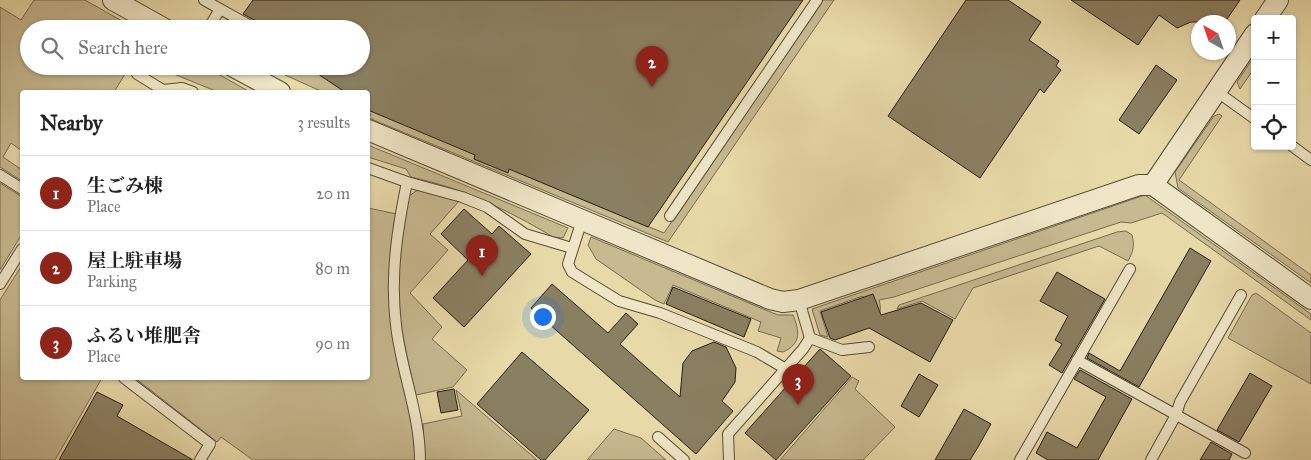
<!DOCTYPE html>
<html lang="en">
<head>
<meta charset="utf-8">
<style>
  body { margin:0; font-family:"IM FELL Great Primer","Noto Serif JP",serif; background:#f6f6f6; color:#222 }
  .controls { position:absolute; right:15px; top:15px; display:grid; overflow:hidden; border-radius:5px; box-shadow:0 1px 4px #0004 }
  .controls button { width:45px; height:45px; display:grid; place-items:center; padding:0; border:0; border-bottom:1px solid #e0e0e0; background:#fff; color:#222; font:25px sans-serif }
  .compass { position:absolute; left:1191px; top:15px; width:45px; height:45px; border-radius:50%; background:#fff; box-shadow:0 1px 4px #0004; rotate:320deg }
  .you { position:absolute; left:542px; top:316px; width:18px; height:18px; margin:-12px; border:4px solid #fff; border-radius:50%; background:#1a73e8; box-shadow:0 0 0 8px #1a73e833 }
  .badge { display:grid; place-items:center; width:32px; height:32px; border-radius:50%; background:#8f2418; color:#fff; font-size:16px; font-weight:700 }
  .pin { position:absolute; translate:-50% -41px; filter:drop-shadow(0 1px 2px #0008) }
  .pin::after { content:''; position:absolute; top:26px; width:18px; height:15px; background:inherit; clip-path:polygon(0 0,100% 0,50% 100%) }
  .list { margin:0; padding:0; list-style:none }
  h2 { display:flex; justify-content:space-between; align-items:center; height:65px; margin:0; padding:0 20px; font-size:21px }
  h2 small { font-size:16px; font-weight:400; color:#767676 }
  .list li { display:grid; grid-template-columns:32px 1fr auto; gap:15px; align-items:center; box-sizing:border-box; height:75px; padding:0 20px; border-top:1px solid #e0e0e0 }
  .list b { display:block; font-size:19px; white-space:nowrap }
  .list p { margin:0; font-size:16px; white-space:nowrap; color:#767676 }
  .list em { font-size:16px; font-style:normal; color:#767676 }
  .icon { flex:none; width:28px; height:28px; fill:none; stroke:currentColor; stroke-width:2; stroke-linecap:round; stroke-linejoin:round }
  .map { position:relative; flex:none; width:1311px; height:460px; overflow:hidden }
  .search { position:absolute; background:#fff; box-shadow:0 1px 4px #0004; left:20px; top:20px; width:350px; height:55px; display:flex; align-items:center; gap:12px; box-sizing:border-box; padding:0 18px; border-radius:28px; color:#767676; font-size:19px }
  .panel { position:absolute; background:#fff; box-shadow:0 1px 4px #0004; left:20px; top:90px; width:350px; height:290px; border-radius:5px }
  .map>svg:first-child { display:block }
</style>
</head>
<body>
<div class="map">
<svg width="1311" height="460" viewBox="0 0 1311 460">
  <rect width="100%" height="100%" fill="#e8d9a9"/>
  <filter id="stains"><feTurbulence type="fractalNoise" baseFrequency=".004" numOctaves="4"/><feColorMatrix values="0 0 0 0 .2 0 0 0 0 .09 0 0 0 0 .02 0 0 0 .5 -.17"/></filter>
  <radialGradient id="worn" r=".72"><stop offset=".6" stop-color="#630" stop-opacity="0"/><stop offset="1" stop-color="#630" stop-opacity=".3"/></radialGradient>
  <path fill="#c7b990" stroke="#766b52" d="M34 0H85L136 29H29V66H130L114 92H22V151L11 143 3 157 22 170V181L0 167V7L21 20Z
    M823 0H834L668 242 369 118 371 114 368 112V92H323L285 75 291 66H341L475 155 474 159 508 172 510 169 664 233Z
    M1255 55V67L1240 89 1237 82Z
    M154 66H204L250 92H218Z
    M1219 114 1222 116 1179 180 1311 275V283L1178 188 1175 172 1214 116Z
    M368 145 568 228 563 238 553 237C508 210 462 188 411 177L406 169 368 157Z
    M0 183 22 197V234L0 270Z
    M419 189 459 201 430 234 448 250 410 293 442 327 432 339 467 370 453 387 416 395C406 353 393 304 398 261 400 239 405 218 409 196Z
    M1145 195 1311 314V320L1162 213 1131 223 1121 222 894 297 879 300C882 310 880 316 873 323L863 296 820 311 828 337 820 335 812 309Z
    M368 208 397 214 390 263 413 427 415 460H253L221 437 217 442 135 378H368Z
    M1126 231 1132 235C1135 246 1133 252 1128 261L1099 246 973 288 955 319 922 301 897 309 899 305 1117 232Z
    M591 237 768 311 778 315H793C800 332 801 344 783 352L777 351 781 338 758 331 761 322 673 285 664 304 655 300 596 259 588 245Z
    M22 265V378H102L55 460H0V300Z
    M1256 293 1311 333V384L1228 338 1252 295Z
    M852 377 859 381 855 389 895 427 863 460H780Z
    M456 390 537 460H425L423 424 462 416Z
    M614 429 641 438 666 460H587Z"/>
  <path fill="#8b7f61" stroke="#261d14" d="M253 0H803L648 227 509 169 508 173 474 159 475 155 368 110V92H345L306 66H361V29H263L260 23 243 14Z
    M966 0H1008L1041 22 1029 40 1059 61 1056 66 1061 70 1044 93 1040 89 980 178 888 116Z
    M1071 0H1240L1225 22H1191L1177 28 1159 15 1138 45Z
    M1156 65 1177 80 1139 134 1119 120Z
    M464 209 492 234 499 226 531 254 464 327 433 298 468 260 441 234Z
    M1190 248 1211 261 1139 387 1087 358 1089 353 1120 371Z
    M1057 272 1105 299 1062 373 1049 365 1062 344 1055 340 1068 316 1040 301Z
    M552 284 608 333 626 313 638 324 620 344 680 397 683 363 692 351 714 342 726 347 736 368 735 382 722 401 733 411 696 454 531 308Z
    M673 287 751 319 744 337 666 304Z
    M873 294 881 315 921 303 953 320 930 362 869 328 835 340 830 338 821 312Z
    M820 349 851 376 776 460 745 433Z
    M522 352 589 410 545 460H541L477 404Z
    M1080 370 1132 399 1098 460H1048L1036 453 1047 432 1077 448 1106 397 1074 379Z
    M1250 373 1272 386 1239 442 1217 430Z
    M919 374 938 385 919 417 901 406Z
    M454 389 458 410 441 413 437 392Z
    M97 392 123 405 117 416 193 460H59Z
    M964 409 991 424 978 447 970 460H935Z
    M1211 442 1232 454 1229 460H1200Z"/>
  <g fill="none" stroke-linecap="round" stroke-linejoin="round">
    <defs>
      <path id="lane" d="M204 0 256 29
        M208 29 220 9
        M142 66 137 74 163 90 182 88 193 92
        M1216 91 1255 119
        M1292 146 1311 160
        M368 168 407 182 462 197 487 207 525 234 572 248
        M0 175 22 189
        M407 182C397 230 390 276 396 325 401 371 420 414 420 460
        M670 216 817 0
        M582 220 568 264 572 272 619 301 660 313 757 352 786 369
        M0 284 22 249
        M810 338 842 350 869 347
        M1077 360 1245 453
        M124 378 210 444 200 460
        M658 437 684 460
        M729 460 728 434 803 349 810 338 799 300
        M1020 460 1130 269
        M1151 460 1176 415 1180 402 1241 295"/>
      <path id="street" d="M113 0 165 29
        M1265 19 1278 0
        M232 66 280 92
        M368 130 770 299 783 302 799 300 1139 185H1153L1311 299
        M1153 185 1255 34"/>
    </defs>
    <use href="#lane" stroke="#564c39" stroke-width="12"/>
    <use href="#street" stroke="#564c39" stroke-width="22"/>
    <use href="#lane" stroke="#f0e6c7" stroke-width="10"/>
    <use href="#street" stroke="#f0e6c7" stroke-width="20"/>
  </g>
  <rect width="100%" height="100%" filter="url(#stains)"/>
  <rect width="100%" height="100%" fill="url(#worn)"/>
</svg>
<div class="controls">
<button>+</button>
<button>−</button>
<button><svg class="icon" aria-label="locate" viewBox="0 0 24 24"><circle cx="12" cy="12" r="6"/><path d="M12 2v4M12 18v4M2 12h4M18 12h4"/></svg></button>
</div>
<svg class="compass" viewBox="-18 -18 36 36"><path d="M0-13l5 13h-10z" fill="#e53935"/><path d="M0 13l5-13h-10z" fill="#767676"/></svg>
<div class="you"></div>
<div class="pin badge" style="left:482px;top:276px">1</div>
<div class="pin badge" style="left:652px;top:87px">2</div>
<div class="pin badge" style="left:798px;top:405px">3</div>
<div class="search"><svg class="icon" aria-label="search" viewBox="0 0 24 24"><circle cx="10" cy="10" r="6"/><path d="M15 15l6 6"/></svg>Search here</div>
<section class="panel">
<h2>Nearby<small>3 results</small></h2>
<ul class="list">
<li><span class="badge">1</span><div><b>生ごみ棟</b><p>Place</p></div><em>20 m</em></li>
<li><span class="badge">2</span><div><b>屋上駐車場</b><p>Parking</p></div><em>80 m</em></li>
<li><span class="badge">3</span><div><b>ふるい堆肥舎</b><p>Place</p></div><em>90 m</em></li>
</ul>
</section>
</div>
</body>
</html>
